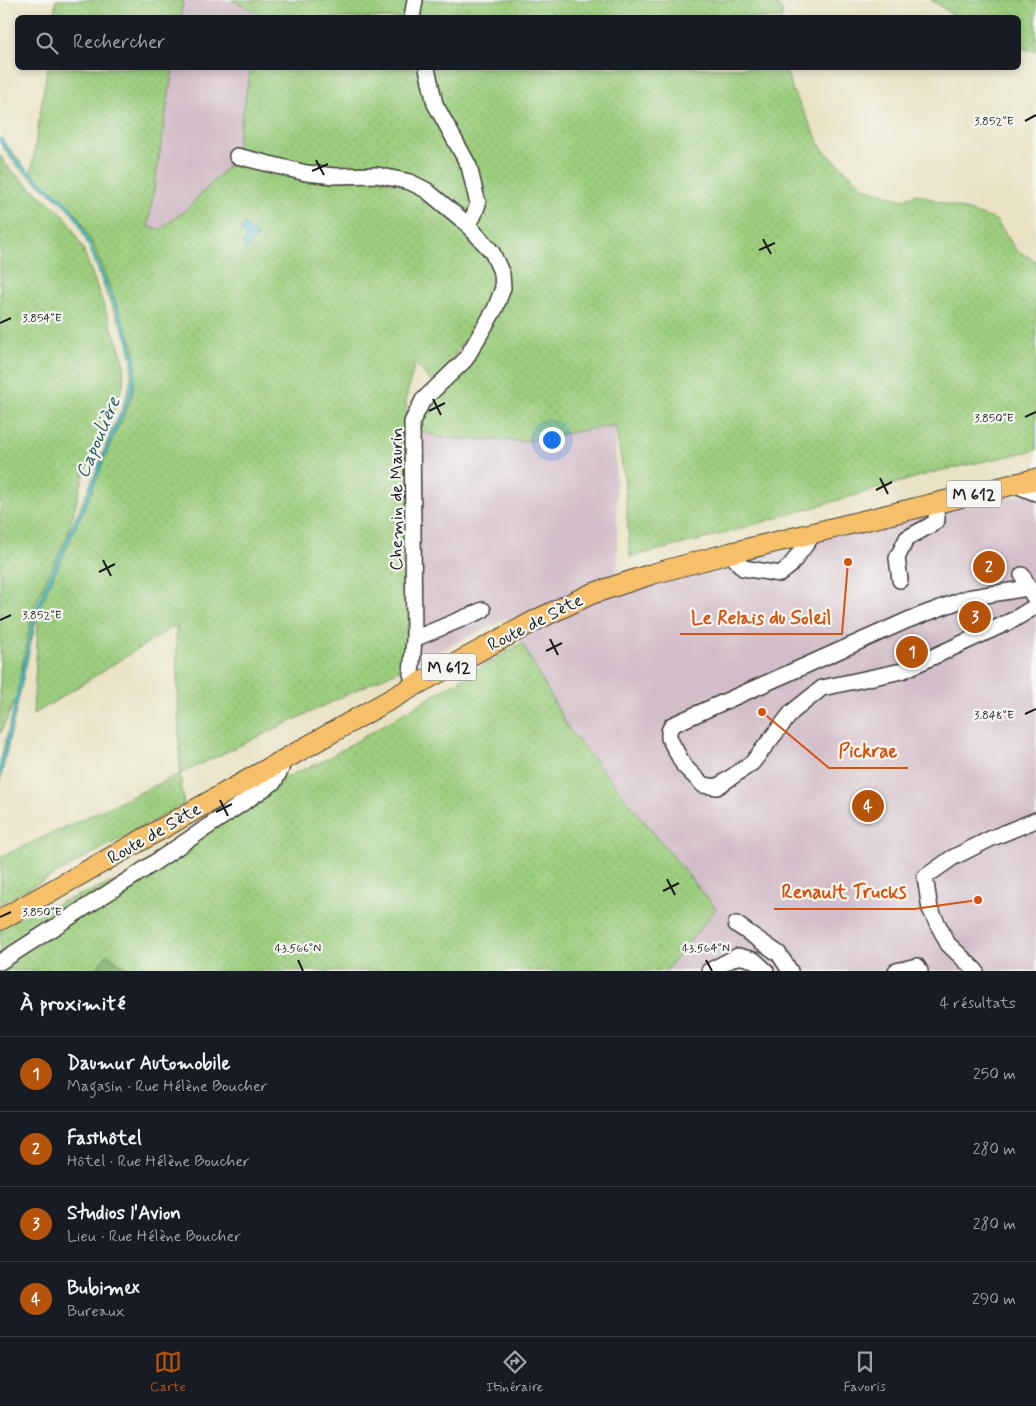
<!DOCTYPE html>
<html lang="fr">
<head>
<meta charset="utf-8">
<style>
  body { margin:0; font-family:Mynerve,sans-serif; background:#20242c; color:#f1f3f6 }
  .you { position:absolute; left:551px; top:439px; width:18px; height:18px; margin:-12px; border:4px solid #fff; border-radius:50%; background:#1a73e8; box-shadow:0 0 0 8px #1a73e833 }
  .badge { display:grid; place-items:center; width:32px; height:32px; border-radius:50%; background:#b45309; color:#fff; font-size:16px; font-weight:700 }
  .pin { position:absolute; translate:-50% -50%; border:2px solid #fff; box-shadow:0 1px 5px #0006 }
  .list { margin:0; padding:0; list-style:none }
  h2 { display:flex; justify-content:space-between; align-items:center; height:65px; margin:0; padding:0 20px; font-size:21px }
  h2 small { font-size:16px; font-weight:400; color:#9ea1a6 }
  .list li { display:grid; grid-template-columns:32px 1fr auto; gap:15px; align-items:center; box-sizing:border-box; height:75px; padding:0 20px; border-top:1px solid #363941 }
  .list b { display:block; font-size:19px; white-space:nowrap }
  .list p { margin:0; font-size:16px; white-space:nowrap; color:#9ea1a6 }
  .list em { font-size:16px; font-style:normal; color:#9ea1a6 }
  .icon { flex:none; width:28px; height:28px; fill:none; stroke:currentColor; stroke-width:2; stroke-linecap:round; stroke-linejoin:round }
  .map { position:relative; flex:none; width:1036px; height:971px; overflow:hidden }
  .search { position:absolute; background:#171b24; box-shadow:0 2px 8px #0003; left:15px; right:15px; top:15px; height:55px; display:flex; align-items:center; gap:12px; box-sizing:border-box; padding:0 18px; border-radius:8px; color:#9ea1a6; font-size:19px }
  .sheet { height:365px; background:#171b24 }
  nav { display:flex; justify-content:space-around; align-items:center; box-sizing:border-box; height:70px; border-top:1px solid #363941; background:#171b24; font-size:14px; color:#9ea1a6 }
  nav a { display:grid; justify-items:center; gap:2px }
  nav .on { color:#b45309 }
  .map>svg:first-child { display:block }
</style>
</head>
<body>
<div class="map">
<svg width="1036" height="971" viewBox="0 0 1036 971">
  <defs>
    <pattern id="grass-dots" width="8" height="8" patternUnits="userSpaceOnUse" patternTransform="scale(1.25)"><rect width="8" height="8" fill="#9cce7e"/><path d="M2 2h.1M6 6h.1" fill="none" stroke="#86b06c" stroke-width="1.8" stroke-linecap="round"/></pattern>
    <pattern id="forest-firs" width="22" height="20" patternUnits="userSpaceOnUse" patternTransform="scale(1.25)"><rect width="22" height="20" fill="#7db16d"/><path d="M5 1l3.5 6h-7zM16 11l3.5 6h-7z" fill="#668f59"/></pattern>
    <pattern id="wetland-marsh" width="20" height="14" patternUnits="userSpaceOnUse" patternTransform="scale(1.25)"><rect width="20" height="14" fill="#9cce7e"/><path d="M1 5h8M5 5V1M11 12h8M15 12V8" fill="none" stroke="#86b06c"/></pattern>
  </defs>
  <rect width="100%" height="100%" fill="#f6f6f2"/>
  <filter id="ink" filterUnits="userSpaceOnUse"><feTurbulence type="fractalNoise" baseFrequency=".02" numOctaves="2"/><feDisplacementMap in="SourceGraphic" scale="10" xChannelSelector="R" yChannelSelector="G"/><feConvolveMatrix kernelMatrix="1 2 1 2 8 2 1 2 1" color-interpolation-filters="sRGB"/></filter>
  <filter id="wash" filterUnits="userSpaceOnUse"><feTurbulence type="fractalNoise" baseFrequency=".0096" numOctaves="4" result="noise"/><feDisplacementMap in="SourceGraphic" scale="20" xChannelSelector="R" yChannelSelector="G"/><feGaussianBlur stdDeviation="1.12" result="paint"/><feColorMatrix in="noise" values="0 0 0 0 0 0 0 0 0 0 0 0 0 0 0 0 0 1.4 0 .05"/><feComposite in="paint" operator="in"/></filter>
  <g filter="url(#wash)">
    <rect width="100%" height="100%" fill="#e9e3c4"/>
    <path fill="#d2bdc8" d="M183 0H232L260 14V18H181Z
      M173 68H251L234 160 185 211 160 229 148 227Z
      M615 425 618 589 766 542 1036 492V971H666L715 909 568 728 507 618 401 669 411 612 417 428 524 441Z"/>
    <path fill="url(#grass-dots)" stroke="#5c754d" fill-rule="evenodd" d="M56 0H183L181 17H54Z
      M232 0H773L783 12 781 18H260V14Z
      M931 0H1036V51L1019 48 1018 18 956 17Z
      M47 68H173L148 227 160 229 185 211 234 160 251 68H785L793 91 823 150 865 188 902 200 916 194 996 220 1017 251 1036 261V450L935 472 708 538 630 557 624 476 615 425 524 441 439 438 417 428 436 387 415 363 406 398 410 472 411 612 401 669 180 774 184 804 0 904 1 857 180 774 176 625 33 715 39 608 89 498 113 437 126 412 133 392 136 365 134 349 126 329 95 249 79 217 65 201 31 174ZM249 149 302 165 327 169 387 171 389 176C415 183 424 189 445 206L431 196 413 188 380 179H311L247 164ZM492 298 480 336 439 384 460 346 474 334Z
      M0 155 9 169 66 217 83 249 124 361 123 386 109 420 84 474 67 537 34 606 16 698 0 734Z
      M522 643 568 728 716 909 666 971H130L107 954 95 971H0V925L139 873 274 782 323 761Z"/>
    <path fill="url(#forest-firs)" stroke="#4c6644" d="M107 954 130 971H95Z"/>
    <path fill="url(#wetland-marsh)" stroke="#5c754d" d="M0 137 24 167 65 201 79 217 95 249 126 329 134 349 136 365 133 392 126 412 113 437 89 498 39 608 0 782V763L16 698 34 606 67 537 97 469 110 433 122 410 130 384 132 360 127 338 108 298 92 253 77 220 66 206 16 165 0 143Z"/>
    <path fill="#41afbe" stroke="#2e666d" d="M245 224 258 236 247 249 242 244 247 237 240 230Z"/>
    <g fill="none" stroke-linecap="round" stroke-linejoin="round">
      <path stroke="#41afbe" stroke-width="3" d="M0 139 18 163 65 203 78 219 122 322 134 357V375L131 391 123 412 112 435 87 499 37 608 0 774"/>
    </g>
  </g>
  <g filter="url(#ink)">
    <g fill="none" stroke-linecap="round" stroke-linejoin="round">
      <defs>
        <path id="minor" d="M412 18 415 0
          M427 68 435 104 469 166 478 204 473 217 466 223
          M237 156 306 173 335 176 377 175 410 182 426 190 466 223 492 252 502 274 503 288 495 309 465 360 423 400 412 422 414 639 411 674 416 685
          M1013 484 1036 493
          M730 553 743 568 780 574 790 566 815 532
          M1022 575 1033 596
          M900 580 897 558 907 538 931 525 937 520 935 503
          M1028 588 967 598 908 620 672 725 669 731V738L684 766 703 785 717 787 752 763 792 712 822 688 902 671 1013 620 1036 606
          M414 639 483 610
          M736 924 779 954 790 971
          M0 962 139 873 274 782 281 769 278 762
          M709 971 738 956 754 960 766 971
          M896 971 917 966 920 971
          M976 971 948 944 930 909 925 877 952 858 992 838 1036 820"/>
        <path id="major" d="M0 920 416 685 538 619 591 594 652 574 730 553 1036 479"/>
      </defs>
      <use href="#minor" stroke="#3b3a35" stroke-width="18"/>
      <use href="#major" stroke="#3b3a35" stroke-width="22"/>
      <use href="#minor" stroke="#fff" stroke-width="15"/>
      <use href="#major" stroke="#f6c06b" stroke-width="20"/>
    </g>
  </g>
  <path fill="none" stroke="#1c1c1c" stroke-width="2" d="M1025 121 1036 115M316 160 324 175M312 171 328 164M763 239 771 254M759 250 775 243M0 323 11 318M433 399 441 415M429 411 445 403M1025 417 1036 412M880 478 888 494M876 490 892 482M103 560 111 576M99 572 115 564M0 620 11 615M550 639 558 655M546 651 562 643M1025 714 1036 709M220 800 228 816M216 812 232 804M667 879 675 895M663 891 679 883M0 917 11 912M298 960 303 971M706 960 712 971"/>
  <g text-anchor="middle" stroke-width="4.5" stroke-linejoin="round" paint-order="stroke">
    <g fill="#f6f6f2" stroke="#5d5d5c" stroke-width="1">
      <rect x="946.5" y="480.5" width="55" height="27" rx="4"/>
      <rect x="421.5" y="653.5" width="55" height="27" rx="4"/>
    </g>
    <g font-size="16" font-weight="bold" fill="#1c1c1c">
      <text x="974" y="500">M 612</text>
      <text x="449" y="673">M 612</text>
    </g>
    <g font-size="18" fill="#1c1c1c" stroke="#f6f6f2">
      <text transform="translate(396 499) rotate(-90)" y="6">Chemin de Maurin</text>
      <text transform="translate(535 622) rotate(-27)" y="6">Route de Sète</text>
      <text transform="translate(154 833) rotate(-30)" y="6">Route de Sète</text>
    </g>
    <g font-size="19" font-style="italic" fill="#2d5e65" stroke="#f6f6f2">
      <text transform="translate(97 437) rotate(-67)" y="7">Capoulière</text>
    </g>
  </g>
  <g font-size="12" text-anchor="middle" fill="#1c1c1c" stroke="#f6f6f2" stroke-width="4.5" stroke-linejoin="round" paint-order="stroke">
    <text x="994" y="125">3.852°E</text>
    <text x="42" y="322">3.854°E</text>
    <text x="994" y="422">3.850°E</text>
    <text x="42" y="619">3.852°E</text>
    <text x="994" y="719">3.848°E</text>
    <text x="42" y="916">3.850°E</text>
    <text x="298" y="952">43.566°N</text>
    <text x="706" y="952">43.564°N</text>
  </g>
  <path fill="none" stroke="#d4530e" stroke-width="2" d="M848 562L842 634H680M762 712L829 768H908M978 900L914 909H774"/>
  <g fill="#d4530e" stroke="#f6f6f2" stroke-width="2">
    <circle cx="848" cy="562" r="5"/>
    <circle cx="762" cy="712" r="5"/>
    <circle cx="978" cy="900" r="5"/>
  </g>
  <g font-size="19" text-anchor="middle" font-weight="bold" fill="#d4530e" stroke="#f6f6f2" stroke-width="4.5" stroke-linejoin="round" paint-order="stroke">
    <text x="761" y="624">Le Relais du Soleil</text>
    <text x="868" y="757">Pickrae</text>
    <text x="844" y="898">Renault Trucks</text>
  </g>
</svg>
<div class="you"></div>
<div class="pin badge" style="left:912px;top:652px">1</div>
<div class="pin badge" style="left:989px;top:567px">2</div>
<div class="pin badge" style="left:975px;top:617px">3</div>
<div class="pin badge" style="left:868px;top:806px">4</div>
<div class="search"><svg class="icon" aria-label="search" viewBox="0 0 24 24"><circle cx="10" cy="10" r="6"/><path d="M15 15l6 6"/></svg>Rechercher</div>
</div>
<section class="sheet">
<h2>À proximité<small>4 résultats</small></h2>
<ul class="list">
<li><span class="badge">1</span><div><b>Daumur Automobile</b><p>Magasin · Rue Hélène Boucher</p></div><em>250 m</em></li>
<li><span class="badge">2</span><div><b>Fasthôtel</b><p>Hôtel · Rue Hélène Boucher</p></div><em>280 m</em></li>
<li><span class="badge">3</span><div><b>Studios l'Avion</b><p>Lieu · Rue Hélène Boucher</p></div><em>280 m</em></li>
<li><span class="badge">4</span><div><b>Bubimex</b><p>Bureaux</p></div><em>290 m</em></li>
</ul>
</section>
<nav>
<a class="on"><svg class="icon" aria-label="map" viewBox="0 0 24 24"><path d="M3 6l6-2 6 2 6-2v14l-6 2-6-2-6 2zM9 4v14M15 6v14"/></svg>Carte</a>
<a><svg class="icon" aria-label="directions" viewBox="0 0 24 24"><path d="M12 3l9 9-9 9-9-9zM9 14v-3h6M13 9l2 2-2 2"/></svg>Itinéraire</a>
<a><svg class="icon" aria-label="saved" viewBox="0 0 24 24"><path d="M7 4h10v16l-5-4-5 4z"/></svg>Favoris</a>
</nav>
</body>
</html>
